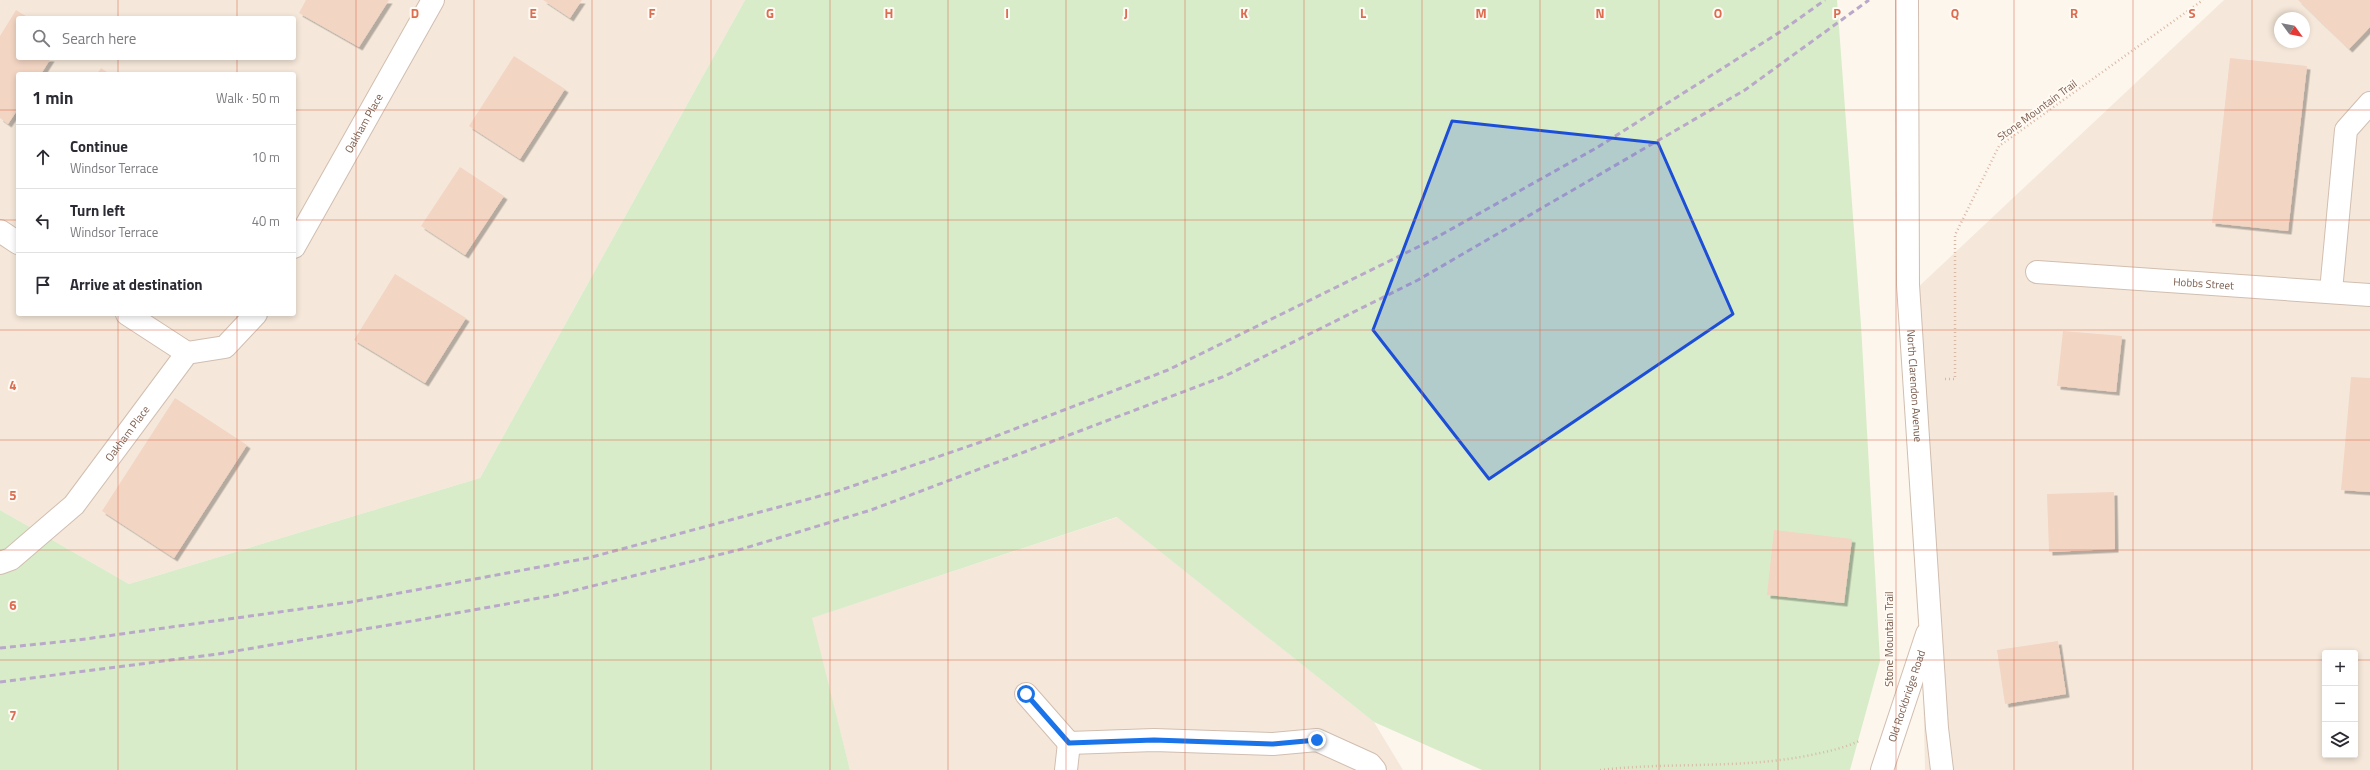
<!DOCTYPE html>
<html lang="en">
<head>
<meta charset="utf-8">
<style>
  body { margin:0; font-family:"Titillium Web",sans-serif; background:#f7f7f7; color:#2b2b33 }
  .controls { position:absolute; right:12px; bottom:12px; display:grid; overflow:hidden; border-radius:4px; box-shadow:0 2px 6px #0003 }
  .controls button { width:36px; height:36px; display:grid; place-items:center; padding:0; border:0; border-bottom:1px solid #e1e1e2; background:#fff; color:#2b2b33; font:20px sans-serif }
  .compass { position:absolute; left:2274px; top:12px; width:36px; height:36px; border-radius:50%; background:#fff; box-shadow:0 2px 6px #0003; rotate:123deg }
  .stop { position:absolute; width:12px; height:12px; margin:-9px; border:3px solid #1a73e8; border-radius:50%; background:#fff }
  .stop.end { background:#1a73e8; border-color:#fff; box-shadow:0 1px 4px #0008 }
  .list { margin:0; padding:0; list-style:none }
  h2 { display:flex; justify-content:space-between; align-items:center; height:52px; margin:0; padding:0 16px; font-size:17px }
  h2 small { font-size:13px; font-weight:400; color:#7c7c81 }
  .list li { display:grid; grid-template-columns:26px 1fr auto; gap:12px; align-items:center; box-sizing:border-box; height:64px; padding:0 16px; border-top:1px solid #e1e1e2 }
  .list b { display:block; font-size:15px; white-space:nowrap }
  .list p { margin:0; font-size:13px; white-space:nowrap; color:#7c7c81 }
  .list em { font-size:13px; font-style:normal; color:#7c7c81 }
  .icon { flex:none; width:22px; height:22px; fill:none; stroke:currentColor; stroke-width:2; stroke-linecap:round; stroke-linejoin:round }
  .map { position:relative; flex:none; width:2370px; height:770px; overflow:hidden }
  .search { position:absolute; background:#fff; box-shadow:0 2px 6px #0003; left:16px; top:16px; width:280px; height:44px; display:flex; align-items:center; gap:10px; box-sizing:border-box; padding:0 14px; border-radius:4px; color:#7c7c81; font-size:15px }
  .panel { position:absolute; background:#fff; box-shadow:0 2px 6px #0003; left:16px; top:72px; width:280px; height:244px; border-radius:4px }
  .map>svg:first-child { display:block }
</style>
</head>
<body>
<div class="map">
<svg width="2370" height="770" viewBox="0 0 2370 770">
  <defs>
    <filter id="shadow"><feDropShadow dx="3.5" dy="3.5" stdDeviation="0" flood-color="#0004"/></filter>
  </defs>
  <rect width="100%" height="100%" fill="#fdf6ec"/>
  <path fill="#f5e8da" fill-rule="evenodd" d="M0 0H745L480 478 129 584 0 510ZM18 18H294V58H18ZM18 74H294V314H18Z
    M2224 0H2370V770H1925L1914 291ZM2280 18H2304V42H2280ZM2325 653H2355V755H2325Z
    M1118 517 1374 722 1403 770H850L811 618Z"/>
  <path fill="#d8ecc9" d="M745 0H1837L1861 325 1880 661 1850 770H1482L1374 722 1117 517 812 618 850 770H0V510L129 584 480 478Z"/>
  <path fill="#f3d5c3" filter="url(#shadow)" d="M306 0H389L359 47 299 13Z
    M543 0H582L570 18Z
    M2298 0H2370V27L2349 49Z
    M16 10 29 18H18V58H51L41 74H18V109L8 124 0 118V36Z
    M514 56 565 89 520 159 469 126Z
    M2230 58 2307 66 2288 231 2212 223Z
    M101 68 110 74H97Z
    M460 167 504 196 465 255 421 226Z
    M395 274 466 318 425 383 354 340Z
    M2063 331 2122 336 2116 392 2057 386Z
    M2351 377 2370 378V492L2341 490Z
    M175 398 247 445 174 558 102 511Z
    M2114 492 2115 549 2049 552 2047 494Z
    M1774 530 1852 539 1844 603 1767 595Z
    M2058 641 2066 694 2005 704 1997 650Z"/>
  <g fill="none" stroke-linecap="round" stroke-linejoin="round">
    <defs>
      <g id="minor">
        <path id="s1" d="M1907 0 1908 285 1937 728 1942 770"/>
        <path d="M0 231 18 243"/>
        <path id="s2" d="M294 247 433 0"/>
        <path id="s3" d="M2037 272 2370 295"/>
        <path d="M2331 291 2346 130 2370 103"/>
        <path d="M127 314 187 353"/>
        <path id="s4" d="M0 563 11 559 74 505 187 353 225 347 256 314"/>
        <path d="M1026 694 1069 743 1154 740 1273 744 1317 740 1370 764 1375 770"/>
        <path d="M1066 770 1069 743"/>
        <path id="s5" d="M1882 770 1927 634"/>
      </g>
    </defs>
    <use href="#minor" stroke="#d1beb0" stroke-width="24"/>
    <path stroke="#d9b8a5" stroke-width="2.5" stroke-dasharray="1 3" stroke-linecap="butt" d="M1945 379H1955V235L1999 146 2203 0
      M1600 770C1669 762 1738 769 1806 756 1825 752 1842 749 1859 741"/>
    <use href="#minor" stroke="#fff" stroke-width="22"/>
    <path stroke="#b9a8c9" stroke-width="3" stroke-dasharray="6 4" stroke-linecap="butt" d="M0 648 78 640 351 602 588 558 835 492 978 443 1168 370 1430 241 1598 147 1780 32 1825 0
      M0 682 218 654 418 620 556 595 742 549 871 510 1225 376 1418 280 1745 90 1869 0"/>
  </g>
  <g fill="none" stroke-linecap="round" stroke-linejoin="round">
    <path stroke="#1a73e8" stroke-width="5" d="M1026 694 1069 743 1154 740 1273 744 1317 740"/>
  </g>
  <path fill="#1d4ed8" fill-opacity="0.2" stroke="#1d4ed8" stroke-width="3" stroke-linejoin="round" d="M1452 121 1658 143 1733 314 1489 479 1373 330Z"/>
  <path fill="none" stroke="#dc6d51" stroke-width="1" stroke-opacity="0.55" d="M118 0V18M237 0V18M356 0V770M474 0V770M592 0V770M711 0V770M830 0V770M948 0V770M1066 0V770M1185 0V770M1304 0V770M1422 0V770M1540 0V770M1659 0V770M1778 0V770M1896 0V770M2014 0V770M2133 0V770M2252 0V770M118 58V74M237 58V74M0 110H18M294 110H2370M0 220H18M294 220H2370M118 314V770M237 314V770M0 330H2370M0 440H2370M0 550H2370M0 660H2325M2355 660H2370"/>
  <g text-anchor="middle" stroke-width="4" stroke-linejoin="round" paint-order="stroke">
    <g font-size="11" fill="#7a5c4d" stroke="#fffaf3">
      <text transform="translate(2037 110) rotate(-36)" y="4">Stone Mountain Trail</text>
      <text dy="4" stroke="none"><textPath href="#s2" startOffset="142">Oakham Place</textPath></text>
      <text dy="4" stroke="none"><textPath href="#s3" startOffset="167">Hobbs Street</textPath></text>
      <text dy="4" stroke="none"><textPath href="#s1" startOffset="386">North Clarendon Avenue</textPath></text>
      <text dy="4" stroke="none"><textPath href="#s4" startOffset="184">Oakham Place</textPath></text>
      <text transform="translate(1889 639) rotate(-90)" y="4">Stone Mountain Trail</text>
      <text dy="4" stroke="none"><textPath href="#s5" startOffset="78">Old Rockbridge Road</textPath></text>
    </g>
  </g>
  <g font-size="13" text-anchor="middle" font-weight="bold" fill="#dc6d51" stroke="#fffaf3" stroke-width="4" stroke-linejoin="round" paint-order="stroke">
    <text x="415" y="18">D</text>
    <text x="533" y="18">E</text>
    <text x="652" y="18">F</text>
    <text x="770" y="18">G</text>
    <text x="889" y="18">H</text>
    <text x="1007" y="18">I</text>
    <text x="1126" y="18">J</text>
    <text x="1244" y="18">K</text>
    <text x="1363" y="18">L</text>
    <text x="1481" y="18">M</text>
    <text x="1600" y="18">N</text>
    <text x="1718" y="18">O</text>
    <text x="1837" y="18">P</text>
    <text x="1955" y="18">Q</text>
    <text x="2074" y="18">R</text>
    <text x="2192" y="18">S</text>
    <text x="13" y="390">4</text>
    <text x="13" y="500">5</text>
    <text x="13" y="610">6</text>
    <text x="13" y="720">7</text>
  </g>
</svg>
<div class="controls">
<button>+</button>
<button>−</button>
<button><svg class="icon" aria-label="layers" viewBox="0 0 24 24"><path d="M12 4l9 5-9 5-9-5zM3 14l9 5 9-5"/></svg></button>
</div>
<svg class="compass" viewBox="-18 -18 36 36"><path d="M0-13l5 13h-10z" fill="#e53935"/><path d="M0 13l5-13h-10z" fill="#7c7c81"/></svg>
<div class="stop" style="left:1026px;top:694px"></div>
<div class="stop end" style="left:1317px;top:740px"></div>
<div class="search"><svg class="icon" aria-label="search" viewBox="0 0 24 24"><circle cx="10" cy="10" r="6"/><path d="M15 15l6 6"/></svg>Search here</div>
<section class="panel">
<h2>1 min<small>Walk · 50 m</small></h2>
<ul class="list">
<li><svg class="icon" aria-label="ahead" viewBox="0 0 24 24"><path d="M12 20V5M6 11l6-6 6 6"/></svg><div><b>Continue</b><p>Windsor Terrace</p></div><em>10 m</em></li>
<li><svg class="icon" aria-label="left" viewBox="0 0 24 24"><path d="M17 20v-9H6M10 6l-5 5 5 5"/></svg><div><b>Turn left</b><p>Windsor Terrace</p></div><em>40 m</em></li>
<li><svg class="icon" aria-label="arrive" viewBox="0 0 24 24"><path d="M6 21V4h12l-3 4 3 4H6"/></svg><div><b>Arrive at destination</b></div></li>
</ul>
</section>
</div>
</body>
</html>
